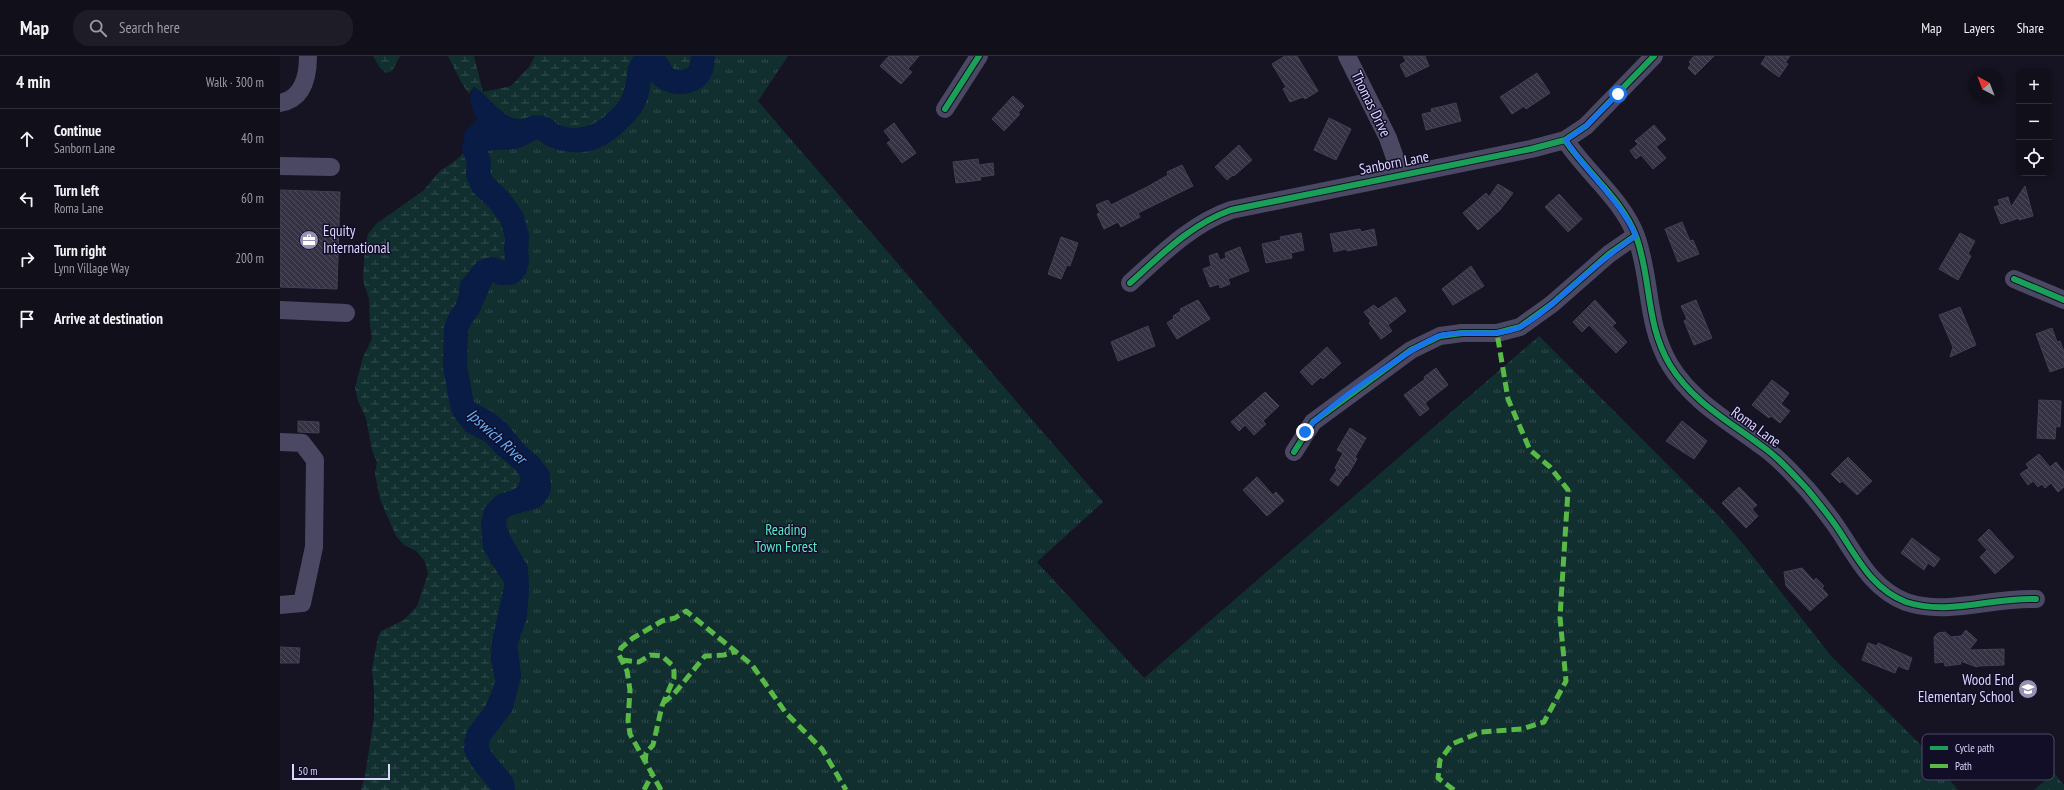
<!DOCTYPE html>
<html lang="en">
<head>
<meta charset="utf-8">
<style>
  body { margin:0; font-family:"PT Sans Narrow",sans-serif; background:#1e1d27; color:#f1f3f6 }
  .controls { position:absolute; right:12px; top:12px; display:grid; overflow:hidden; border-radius:8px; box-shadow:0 2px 6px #0003 }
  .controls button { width:36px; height:36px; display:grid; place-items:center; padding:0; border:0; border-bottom:1px solid #302f39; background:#100f1a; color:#f1f3f6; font:20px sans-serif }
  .compass { position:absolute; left:1688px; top:12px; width:36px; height:36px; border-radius:50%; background:#100f1a; box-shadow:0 2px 6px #0003; rotate:318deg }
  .scale { position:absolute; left:12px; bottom:10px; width:98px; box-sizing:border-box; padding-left:4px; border:2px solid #dbd5ff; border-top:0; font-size:11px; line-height:14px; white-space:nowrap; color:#dbd5ff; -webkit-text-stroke:3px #130e28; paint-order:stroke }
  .stop { position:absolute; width:12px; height:12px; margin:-9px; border:3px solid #1a73e8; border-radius:50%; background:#fff }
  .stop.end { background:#1a73e8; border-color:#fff; box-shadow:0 1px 4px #0008 }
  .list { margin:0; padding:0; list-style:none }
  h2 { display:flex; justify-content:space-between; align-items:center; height:52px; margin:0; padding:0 16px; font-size:17px }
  h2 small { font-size:13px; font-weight:400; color:#9c9ca2 }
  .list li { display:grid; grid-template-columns:26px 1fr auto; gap:12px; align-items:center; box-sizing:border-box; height:60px; padding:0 16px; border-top:1px solid #302f39 }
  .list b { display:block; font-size:15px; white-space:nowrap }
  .list p { margin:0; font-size:13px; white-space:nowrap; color:#9c9ca2 }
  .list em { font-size:13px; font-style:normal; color:#9c9ca2 }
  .icon { flex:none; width:22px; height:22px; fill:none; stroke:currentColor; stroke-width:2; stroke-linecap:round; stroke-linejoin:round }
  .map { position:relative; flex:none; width:1784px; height:734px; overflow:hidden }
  header { display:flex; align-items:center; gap:24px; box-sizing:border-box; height:56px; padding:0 20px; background:#100f1a; border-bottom:1px solid #302f39 }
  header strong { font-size:19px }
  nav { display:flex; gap:22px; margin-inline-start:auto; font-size:14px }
  .search { width:280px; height:36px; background:#1e1d27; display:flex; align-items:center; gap:10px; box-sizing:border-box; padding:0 14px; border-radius:16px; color:#9c9ca2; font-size:15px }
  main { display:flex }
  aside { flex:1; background:#100f1a }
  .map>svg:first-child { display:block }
</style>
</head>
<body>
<header>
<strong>Map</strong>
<div class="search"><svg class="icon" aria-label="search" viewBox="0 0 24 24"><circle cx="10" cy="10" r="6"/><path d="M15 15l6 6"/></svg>Search here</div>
<nav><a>Map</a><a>Layers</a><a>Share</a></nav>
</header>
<main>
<aside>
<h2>4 min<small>Walk · 300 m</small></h2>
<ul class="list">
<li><svg class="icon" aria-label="ahead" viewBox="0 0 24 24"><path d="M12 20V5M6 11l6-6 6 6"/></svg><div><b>Continue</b><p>Sanborn Lane</p></div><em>40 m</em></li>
<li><svg class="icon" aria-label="left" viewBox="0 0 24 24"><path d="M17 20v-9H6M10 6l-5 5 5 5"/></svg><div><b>Turn left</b><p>Roma Lane</p></div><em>60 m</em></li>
<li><svg class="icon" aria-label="right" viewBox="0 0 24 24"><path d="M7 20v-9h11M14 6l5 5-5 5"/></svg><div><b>Turn right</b><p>Lynn Village Way</p></div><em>200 m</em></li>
<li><svg class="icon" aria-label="arrive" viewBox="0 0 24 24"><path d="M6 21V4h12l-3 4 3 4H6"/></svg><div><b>Arrive at destination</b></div></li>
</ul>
</aside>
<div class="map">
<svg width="1784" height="734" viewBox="0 0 1784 734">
  <defs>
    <pattern id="wetland-marsh" width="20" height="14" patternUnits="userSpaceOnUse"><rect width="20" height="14" fill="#122f30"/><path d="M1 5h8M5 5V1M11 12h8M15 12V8" fill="none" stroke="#344c4f"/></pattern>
    <pattern id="park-tufts" width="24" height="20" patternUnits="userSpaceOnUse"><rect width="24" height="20" fill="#122f30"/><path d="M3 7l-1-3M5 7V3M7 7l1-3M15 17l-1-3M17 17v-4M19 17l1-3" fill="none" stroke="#344c4f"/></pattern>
    <pattern id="building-back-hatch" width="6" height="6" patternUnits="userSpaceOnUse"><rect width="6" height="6" fill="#353244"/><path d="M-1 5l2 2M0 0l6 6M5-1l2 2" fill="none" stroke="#524f60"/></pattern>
  </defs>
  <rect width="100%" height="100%" fill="#161422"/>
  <path fill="url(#wetland-marsh)" d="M93 0H120L112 15 106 17 100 12Z
    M168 0H194L203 36 231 30 249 11 255 0H356C345 13 348 34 338 48 325 66 304 76 282 71 276 69 271 65 265 64 254 60 243 66 232 62 218 57 207 39 194 31L189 38 181 26Z
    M385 0H416L414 7 404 17C391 18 392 8 385 0Z
    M185 95 194 128 205 140 219 151 231 175 227 206 221 208 203 204 180 227 179 239 169 269 164 301 168 335 185 375 206 386 217 398 236 413 241 422 238 431 230 436 210 505 225 528 212 586 211 603 216 627 200 663 191 670 197 714 212 727 217 734H81L85 720 94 661V635L92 613 98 581 101 575 124 564 137 550 148 518 145 505 136 495 124 489 116 480 100 443 95 418 97 406 92 394 86 362 78 345 75 332 83 301 92 283 90 270 89 243 83 224 85 191 88 178 96 168 143 135 160 115 176 104Z"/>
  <path fill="url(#park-tufts)" d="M423 0H508L478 45 823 446 757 506 864 622 1259 280 1439 460 1464 489 1552 601 1639 687 1678 734H223L222 728 203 705 196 693 198 680 206 670 229 619 225 588 235 559 237 532 236 514 218 483 214 470 215 458 224 449 253 441 259 432 258 420 250 410 237 399 218 376 206 366 187 356 182 349 175 310 176 272 181 261 189 253 204 216 212 213 222 217 237 205 236 194 237 181 212 136 203 129 198 118 199 106 194 92 200 84 233 81 252 72H263L272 79 297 84C318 72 349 62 357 37 360 26 356 16 364 7 374 7 377 12 383 20L416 21 421 12Z
    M1774 717 1784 729V734H1754Z"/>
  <path fill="#081c45" d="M356 0H385C392 8 391 18 405 17L414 7 416 0H423C422 4 423 9 421 13 415 28 395 30 383 20 376 14 375 7 364 7 357 14 360 21 358 30 357 40 352 50 345 57 324 80 304 92 272 79 269 77 266 73 262 72 253 69 246 77 237 80 225 83 212 81 200 84L194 92 199 106 198 118 203 129 219 144 232 162 237 181 236 194 237 205 235 212 230 217H222L212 213 204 216 189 253 181 261 176 272 175 310 182 349 187 356 206 366 218 376 237 399 250 410 258 420 259 432 253 441 224 449 215 458 214 470 218 483 236 514 237 532 235 559 225 588 229 619 221 650 198 680 196 693 203 705 222 728 223 734H217L188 701 184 685 191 670 200 663 216 627 211 603 212 586 225 528 203 493 201 466 205 454 216 444 238 431 241 422 236 413 217 398 206 386 185 375 173 359 171 348 164 301 169 269 179 239 180 227 192 212 203 204 221 208 227 206C233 188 232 165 219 151 212 142 200 138 194 128 188 117 184 90 184 77L197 63C191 52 187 42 194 31 207 39 218 56 232 62 243 67 253 60 265 63 271 65 276 69 282 71 304 76 325 66 338 48 348 34 345 13 356 0Z"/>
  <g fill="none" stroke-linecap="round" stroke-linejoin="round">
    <path stroke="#081c45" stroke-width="24" d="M223 734 222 728 203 705 196 693 198 680 221 650 229 619 225 588 235 559 237 532 236 514 218 483 214 470 215 458 224 449 253 441 259 432 258 420 250 410 237 399 218 376 206 366 187 356 182 349 175 310 176 272 181 261 188 252 204 216 212 213 222 217H230L235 212 237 205 236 194 237 181 232 162 219 144 203 129 198 118 199 106 194 92 200 84C212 81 225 83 237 80 246 77 253 69 262 72 266 73 269 77 272 79 304 92 324 80 345 57 352 50 357 40 358 30 360 21 357 14 364 7 376 7 376 14 383 20 395 30 415 28 421 13 423 9 422 4 423 0"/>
  </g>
  <path fill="url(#building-back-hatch)" stroke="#433f56" d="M609 0H639L628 13 632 16 621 28 600 10Z
    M1005 0H1017L1038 35 1025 43 1023 41 1010 46 1003 33 1006 31 992 8Z
    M1123 0H1145L1149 10 1126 21 1120 9 1126 5Z
    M1414 0H1434L1415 19 1408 12 1411 8 1409 6Z
    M1486 0H1510L1505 7 1508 8 1499 21 1481 8Z
    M1257 17 1270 37 1246 53 1244 50 1232 58 1220 41Z
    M733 40 744 50 738 57 740 58 724 75 712 63Z
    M1176 47 1181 65 1146 74 1142 58 1152 56 1151 53Z
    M1049 62 1071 73 1056 104 1034 94Z
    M614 67 636 97 622 107 607 87 611 84 604 75Z
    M1374 69 1386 83 1376 91 1386 102 1373 113 1361 99 1356 103 1350 95 1358 88 1355 85Z
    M959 89 972 104 954 120 953 119 947 124 935 111Z
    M698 103 699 109 713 107 714 119 700 121 701 124 676 127 673 106Z
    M902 109 913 130 858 157 860 161 841 171 838 166 824 173 817 158 820 157 816 149 828 144 831 149 867 131 888 119 887 116Z
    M1218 128 1233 137 1220 154 1198 174 1183 157 1206 137 1209 141Z
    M1745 130 1753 160 1739 164V162L1721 168 1714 151 1720 149 1718 144 1728 141 1731 151Z
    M0 134 60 136 57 233 0 231Z
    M1279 138 1302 163 1288 176 1265 151Z
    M1402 166 1410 185 1413 184 1419 198 1398 206 1385 173Z
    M1080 173 1081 176 1094 173 1097 189 1067 195 1066 193 1054 196 1050 178Z
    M1021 177 1024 194 1011 197 1012 202 986 207 982 188 1001 184 1000 181Z
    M1680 177 1695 185 1688 198 1691 200 1678 224 1659 213Z
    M781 181 798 187 790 210 787 209 781 223 768 218Z
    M960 191 969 215 948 223 950 228 940 232 939 228 930 231 923 213 931 210 929 200 937 197 940 204 946 202 945 197Z
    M1191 210 1204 230 1173 249 1162 233Z
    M1116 241 1126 255 1108 269 1112 275 1101 283 1089 267 1091 265 1084 256 1094 249 1098 253Z
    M918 244 930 263 897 283 887 267 894 262 893 260 901 255 900 253Z
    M1315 244 1336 267 1332 270 1347 286 1336 297 1309 269 1302 276 1293 266Z
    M1416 244 1432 282 1414 289 1404 265 1407 263 1401 250Z
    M1680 251 1696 289 1670 301 1673 291 1659 259Z
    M868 270 875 290 838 305 831 286Z
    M1772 272 1777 286 1780 285 1784 296V311L1770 316 1756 278Z
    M1047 291 1061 307 1043 323 1041 321 1032 329 1020 316Z
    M1156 312 1168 329 1145 347 1149 353 1140 360 1124 339 1145 323 1144 321Z
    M1492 324 1509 337 1501 348 1510 355 1500 367 1491 360 1489 362 1472 349Z
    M985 336 999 350 983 365 986 368 974 379 965 369 959 375 951 366Z
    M1759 344 1781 345 1780 371 1776 370 1775 383 1757 382Z
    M18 365 39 366V377L18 376Z
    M1402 365 1427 385 1414 403 1386 385Z
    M1070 372 1086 382 1075 401 1077 403 1067 420 1066 419 1058 430 1050 424 1057 414 1055 412 1063 397 1057 394Z
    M1759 398 1770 411 1776 406 1784 416V431L1778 436 1771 427 1765 432 1762 428 1758 431 1753 425 1748 429 1740 418 1749 412 1746 408Z
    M1568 401 1592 425 1577 439 1562 425 1560 427 1551 418Z
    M977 421 993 439 996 436 1004 445 987 460 963 434Z
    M1459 431 1477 449 1472 453 1478 460 1466 472 1442 447Z
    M1709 473 1734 501 1715 518 1700 501 1707 494 1698 484Z
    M1632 482 1660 503 1654 511 1648 507 1644 514 1621 497Z
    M1522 512 1534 525 1536 522 1544 530 1542 532 1548 539 1530 555 1506 530 1504 516Z
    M1686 574 1697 584 1689 594 1724 593V609L1698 610 1697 611 1680 605 1681 608 1665 610 1664 606 1655 607 1654 581 1658 577 1665 576 1671 581 1681 580Z
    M1588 587 1597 590 1598 587 1632 602 1628 614 1618 610 1615 617 1582 604Z
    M0 591 20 592 19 607H0Z"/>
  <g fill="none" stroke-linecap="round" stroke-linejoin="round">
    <path stroke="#4a4863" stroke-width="18" d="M1067 0 1108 82 1121 119
      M0 47C23 43 28 21 28 0
      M665 53 699 0
      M1285 84C1307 117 1342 143 1356 180 1372 224 1365 267 1390 309 1412 345 1447 364 1479 388 1497 400 1512 417 1527 433 1537 445 1547 457 1556 470 1576 499 1591 533 1626 546 1668 560 1713 541 1756 543
      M0 110 51 111
      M1734 223 1784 244
      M850 227C881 199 911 168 951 154L1251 93 1285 84 1306 70 1374 0
      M0 254 66 257
      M0 386 22 387 35 404 34 491 22 547 0 549
      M1014 396 1033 366 1131 294 1160 280 1182 277H1217L1240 271 1272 248 1329 198 1355 180"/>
    <path stroke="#58b947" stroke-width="5" stroke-dasharray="10 5" stroke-linecap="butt" d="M342 604 359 606 370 599 382 600 392 609 394 615V622L382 650 373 689 366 697 365 708
      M383 647 394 638 425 600 444 599 454 596
      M364 734 372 719
      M381 734 350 678 348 665 350 634 347 615 339 599 341 592 353 582 382 565 395 562 406 555 472 609 506 657 542 693 566 734
      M1174 734 1158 722 1160 704 1172 688 1201 676 1242 673 1264 666 1286 625 1280 561 1288 434 1270 411 1250 394 1228 343 1217 277"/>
    <defs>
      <path id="cycleway" d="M665 53 699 0
        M1285 84C1307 117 1342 143 1356 180 1372 224 1365 267 1390 309 1412 345 1447 364 1479 388 1497 400 1512 417 1527 433 1537 445 1547 457 1556 470 1576 499 1591 533 1626 546 1668 560 1713 541 1756 543
        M1734 223 1784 244
        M850 227C881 199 911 168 951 154L1251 93 1285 84 1306 70 1374 0
        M1014 396 1033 366 1131 294 1160 280 1182 277H1217L1240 271 1272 248 1329 198 1355 180"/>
    </defs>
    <use href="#cycleway" stroke="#130e28" stroke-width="8"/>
    <use href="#cycleway" stroke="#1a9f57" stroke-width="6"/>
  </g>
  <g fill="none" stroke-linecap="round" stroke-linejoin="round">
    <path stroke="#1a73e8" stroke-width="5" d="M1025 376C1037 357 1140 285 1162 279 1189 273 1217 283 1242 270 1259 261 1273 247 1287 235 1310 215 1331 196 1356 180 1339 143 1307 118 1286 84L1306 70 1338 38"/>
  </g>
  <defs>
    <symbol id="office-disc" viewBox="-11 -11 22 22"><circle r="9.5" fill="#9691b2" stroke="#130e28"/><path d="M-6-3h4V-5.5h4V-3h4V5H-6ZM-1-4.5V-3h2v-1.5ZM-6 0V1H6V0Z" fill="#fff"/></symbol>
    <symbol id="school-disc" viewBox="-11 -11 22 22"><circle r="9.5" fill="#9691b2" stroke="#130e28"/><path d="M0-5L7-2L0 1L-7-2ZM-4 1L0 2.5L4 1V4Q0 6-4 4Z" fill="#fff"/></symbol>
  </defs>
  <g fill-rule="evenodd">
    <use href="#office-disc" x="18" y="173" width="22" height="22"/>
    <use href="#school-disc" x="1737" y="622" width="22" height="22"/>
  </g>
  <g text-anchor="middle" stroke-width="3" stroke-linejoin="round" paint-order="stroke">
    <g font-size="15" fill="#dbd5ff" stroke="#130e28">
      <text transform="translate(1091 48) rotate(64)" y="5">Thomas Drive</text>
      <text transform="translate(1114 107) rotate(-11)" y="5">Sanborn Lane</text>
      <text transform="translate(1476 371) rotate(36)" y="5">Roma Lane</text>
    </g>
    <g font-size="15" fill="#dbd5ff" stroke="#130e28" text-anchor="start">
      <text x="43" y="180">Equity<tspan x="43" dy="17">International</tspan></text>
      <text x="1734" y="629" text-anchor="end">Wood End<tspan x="1734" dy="17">Elementary School</tspan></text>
    </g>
    <g font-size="15" fill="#59e7c7" stroke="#130e28">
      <text x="506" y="479">Reading<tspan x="506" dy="17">Town Forest</tspan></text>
    </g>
    <g font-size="16" font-style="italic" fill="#63b3ff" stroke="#130e28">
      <text transform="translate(217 380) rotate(42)" y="6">Ipswich River</text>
    </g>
  </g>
  <rect x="1642" y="678" width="132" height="46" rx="6" fill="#130e28" stroke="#4f4a68" stroke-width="1"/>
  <rect x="1650" y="690" width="18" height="4" fill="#1a9f57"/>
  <rect x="1650" y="708" width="18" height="4" fill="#58b947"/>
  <g font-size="11" fill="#dbd5ff">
    <text x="1675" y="696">Cycle path</text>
    <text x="1675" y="714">Path</text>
  </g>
</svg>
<div class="controls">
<button>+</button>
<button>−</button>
<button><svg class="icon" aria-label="locate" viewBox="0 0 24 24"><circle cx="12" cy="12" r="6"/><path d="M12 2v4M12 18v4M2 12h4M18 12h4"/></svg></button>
</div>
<svg class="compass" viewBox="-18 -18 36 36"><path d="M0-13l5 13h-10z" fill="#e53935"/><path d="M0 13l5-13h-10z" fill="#9c9ca2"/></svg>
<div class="scale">50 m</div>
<div class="stop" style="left:1338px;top:38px"></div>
<div class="stop end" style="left:1025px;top:376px"></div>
</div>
</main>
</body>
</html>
